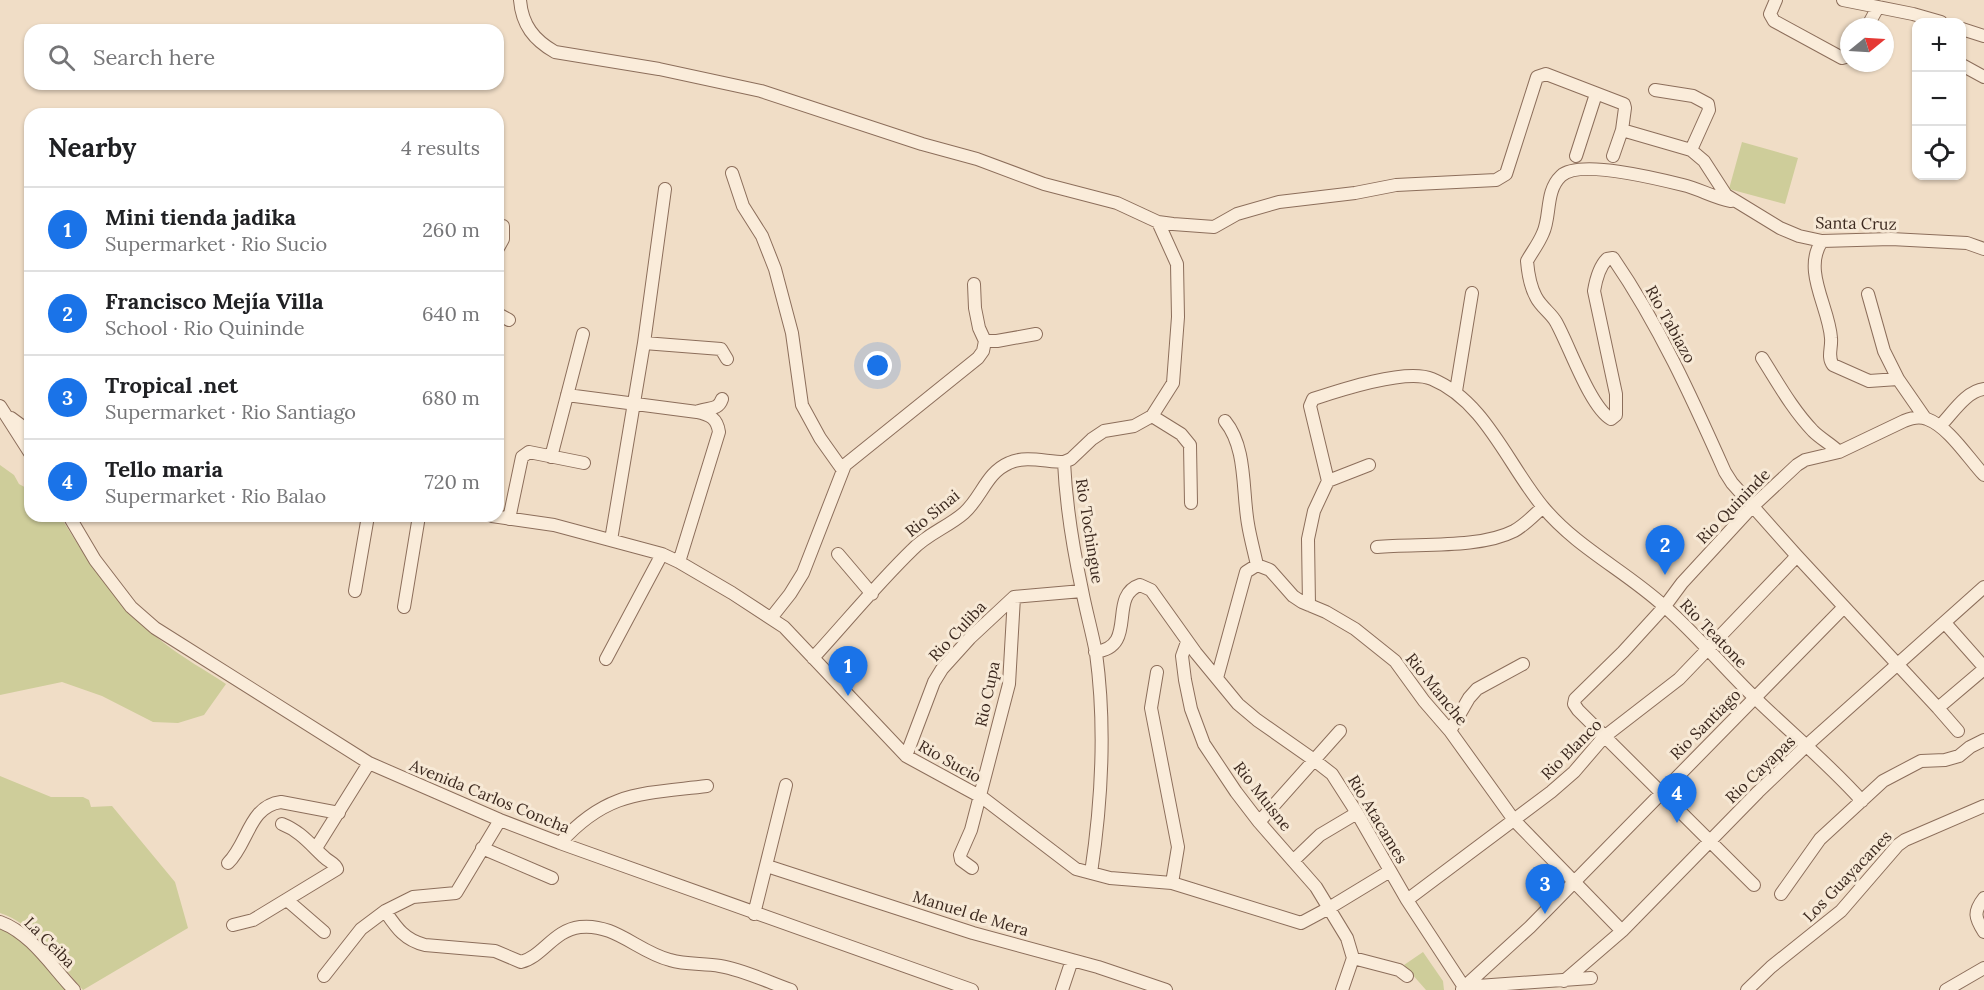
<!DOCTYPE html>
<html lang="en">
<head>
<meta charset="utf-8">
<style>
  body { margin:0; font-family:Lora,serif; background:#f6f6f6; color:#202124 }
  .controls { position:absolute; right:18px; top:18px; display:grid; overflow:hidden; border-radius:12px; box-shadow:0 2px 4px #0004 }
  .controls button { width:54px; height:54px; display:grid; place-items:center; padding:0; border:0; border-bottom:2px solid #e0e0e0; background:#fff; color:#202124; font:30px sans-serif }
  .compass { position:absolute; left:1840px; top:18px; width:54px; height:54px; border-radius:50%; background:#fff; box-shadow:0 2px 4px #0004; rotate:72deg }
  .you { position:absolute; left:878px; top:366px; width:21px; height:21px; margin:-15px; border:4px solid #fff; border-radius:50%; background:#1a73e8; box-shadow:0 0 0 9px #1a73e833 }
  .badge { display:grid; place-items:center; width:39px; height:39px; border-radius:50%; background:#1a73e8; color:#fff; font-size:20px; font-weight:700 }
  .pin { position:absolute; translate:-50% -50px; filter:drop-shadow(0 2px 3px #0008) }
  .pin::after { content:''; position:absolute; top:32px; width:21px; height:18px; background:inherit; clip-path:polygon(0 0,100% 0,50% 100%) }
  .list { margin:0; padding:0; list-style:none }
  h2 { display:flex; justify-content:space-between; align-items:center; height:78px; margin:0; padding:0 24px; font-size:26px }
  h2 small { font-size:20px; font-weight:400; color:#757577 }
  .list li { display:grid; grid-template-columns:39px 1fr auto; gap:18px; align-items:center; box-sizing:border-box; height:84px; padding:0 24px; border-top:2px solid #e0e0e0 }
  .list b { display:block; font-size:22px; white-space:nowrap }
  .list p { margin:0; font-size:20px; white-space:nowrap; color:#757577 }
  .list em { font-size:20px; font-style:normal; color:#757577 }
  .icon { flex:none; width:33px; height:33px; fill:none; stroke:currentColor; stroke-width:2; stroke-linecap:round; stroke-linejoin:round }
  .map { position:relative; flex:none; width:1984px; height:990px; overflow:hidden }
  .search { position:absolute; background:#fff; box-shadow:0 2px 4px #0004; left:24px; top:24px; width:480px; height:66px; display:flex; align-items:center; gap:15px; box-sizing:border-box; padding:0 21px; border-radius:18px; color:#757577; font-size:22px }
  .panel { position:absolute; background:#fff; box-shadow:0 2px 4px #0004; left:24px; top:108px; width:480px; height:414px; border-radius:18px }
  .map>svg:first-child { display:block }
</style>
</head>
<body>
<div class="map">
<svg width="1984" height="990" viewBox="0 0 1984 990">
  <rect width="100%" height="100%" fill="#f0ddc6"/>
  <path fill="#cecd9a" d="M1742 142 1798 158 1785 204 1729 189Z
    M0 465 14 475 19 484 30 490V516H60C89 563 120 609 164 643 183 658 205 670 226 684L204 715 178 723 153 722 102 696 62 682 0 695Z
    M0 776 51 797H83L89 800 91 807 112 806 175 882 188 928 83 990C60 964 33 923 0 913Z
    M0 920 74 990H0Z
    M1423 952 1443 981 1444 990H1426L1404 965Z"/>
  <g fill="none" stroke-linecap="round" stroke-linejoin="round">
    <defs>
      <path id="minor" d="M520 0C522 25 534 40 555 52L659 69 761 91 922 144 977 159 1044 184 1117 203 1158 222 1173 224 1214 227 1237 214 1279 202 1355 193 1396 185 1496 180 1506 174 1537 77 1546 74 1624 104 1625 108 1622 130 1691 150 1704 161 1726 195 1780 228 1799 236 1822 241 1891 239 1967 243 1984 249
        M1776 0 1770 14 1774 21 1842 58 1849 56
        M1843 0 1913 14 1941 22
        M1867 27 1878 7
        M1962 29 1984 36
        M1962 65 1984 77
        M1655 90 1693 96 1708 104 1709 110 1691 150
        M1576 156 1596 94
        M1613 156 1622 130
        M732 173 743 206 762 236 775 269 792 333 802 405 820 438 842 469
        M1731 201C1714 198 1700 189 1683 185 1659 179 1579 159 1561 176 1545 191 1551 216 1543 233 1539 243 1532 252 1527 261 1528 273 1530 286 1536 297 1541 307 1551 313 1556 322 1569 345 1590 407 1611 419L1616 415V394L1594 291C1596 279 1599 267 1607 259L1613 258C1659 325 1692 398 1725 472L1732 483 1797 556 1938 708 1958 731
        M1822 241C1802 270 1829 307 1831 338 1832 348 1827 357 1833 365L1869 381 1898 379
        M498 248 503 239V226
        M1868 294 1884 351 1898 379 1925 418
        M498 314 509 320
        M985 341H997L1036 334
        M644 343 721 349 727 359
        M1762 358C1778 383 1792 409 1813 431 1821 439 1831 444 1839 452
        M1456 391 1472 293
        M567 395 697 412C710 415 717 418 719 432L679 562
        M0 406 30 453
        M699 411C708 407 718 411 722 399
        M1152 416 1181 434 1190 445 1191 503
        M11 418 30 432
        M1225 421C1247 448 1242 490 1248 524 1250 537 1254 551 1257 565
        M1940 426C1952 414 1966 391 1984 389
        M551 457 583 334
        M1328 481 1369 465
        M69 516 95 560 131 607 155 628 369 763 500 820 560 843 972 990
        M492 516 554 525 662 554 679 562 732 593 784 627 906 756 983 798 1076 869 1110 878 1172 883 1301 923 1329 908 1390 871
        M509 519 522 457 529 452 584 463
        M611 540 644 343 665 189
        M1377 547C1417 543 1479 549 1514 531 1525 525 1534 515 1543 507
        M838 554 872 594
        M355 591 368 516
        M1309 605 1308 539 1314 511 1328 481 1310 406 1313 399C1340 390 1406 368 1432 379 1485 401 1508 465 1543 507 1577 548 1626 571 1665 607 1697 635 1724 668 1754 697 1790 732 1829 764 1862 801
        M404 607 419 516
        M771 618 790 594 803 573 845 465 978 358 983 351 985 341 979 328 975 308 974 284
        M1945 623 1984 667
        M1187 642 1182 656 1185 680 1191 709 1204 744 1236 792 1259 822 1316 887 1347 938 1353 958 1342 990
        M1095 652C1139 647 1107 596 1140 585L1151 590 1196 653 1238 704 1257 720 1314 760 1332 774 1357 813 1407 900 1464 987 1591 978
        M813 658C846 622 877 584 912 550 927 534 948 527 964 513 982 497 986 473 1009 463 1026 455 1046 462 1064 462
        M606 659 662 554
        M1157 672 1151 708 1178 847 1172 883
        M1217 678 1246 572 1257 565 1270 570 1293 596 1302 602 1326 612 1355 629 1395 661 1424 701 1450 731 1514 820 1622 931
        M1938 708 1984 669
        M1450 731 1469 698 1477 689 1523 664
        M906 756 934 682 942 669 970 638 1014 597 1082 591
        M1259 822 1340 731
        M560 843C607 791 641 794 707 786
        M316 848 369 763
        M482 848 552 878
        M1294 860 1320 835 1357 813
        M228 863C248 844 249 806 281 802L339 813
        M767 866 973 933 1098 967 1166 990
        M972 868 961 860 960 855 971 830 1009 684 1014 597
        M1091 873C1102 800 1106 726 1096 653 1092 632 1086 611 1082 590 1073 548 1066 505 1064 462L1071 459 1092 439 1104 431 1134 426 1152 416 1173 383 1178 317 1177 264 1158 222
        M1754 885 1578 710 1574 704 1575 699 1623 652 1665 606 1682 583 1752 507 1797 465 1805 460 1839 452 1904 421C1911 418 1920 416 1927 419 1949 427 1968 458 1984 475
        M1781 894 1820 839 1883 781 1921 761 1945 760 1959 756 1970 747 1984 740
        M1984 898C1973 912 1975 918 1984 932
        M287 900 324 932
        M1407 900 1551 792 1574 772 1604 737 1679 679 1797 556
        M385 911C396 927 404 940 425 945L495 951 521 962C542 957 554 930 580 927 615 923 638 952 670 960 686 965 704 963 720 966 744 970 768 982 791 990
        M754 914 786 785
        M0 922C31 933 52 967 74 990
        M233 925 253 920 337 869C335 863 329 862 324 857 310 844 300 831 282 824
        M1353 958 1399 970 1407 976
        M324 976 361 929 385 911 413 897 456 893 500 820
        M1564 981 1622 931 1758 792 1806 746 1984 587
        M1462 989 1530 927 1844 607
        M1062 990 1072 960
        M1747 990 1771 967 1841 911 1898 845 1905 840 1984 806
        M1946 990 1984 968"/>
    </defs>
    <use href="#minor" stroke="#8c6e5b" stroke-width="14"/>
    <use href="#minor" stroke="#faecda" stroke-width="12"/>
  </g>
  <g text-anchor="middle" stroke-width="6" stroke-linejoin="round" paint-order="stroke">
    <g font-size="16" fill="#3c291f" stroke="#f7e9d6">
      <text transform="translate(1856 223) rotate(1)" y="6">Santa Cruz</text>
      <text transform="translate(1671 324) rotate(61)" y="6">Rio Tabiazo</text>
      <text transform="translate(1733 506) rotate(-46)" y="6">Rio Quininde</text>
      <text transform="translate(932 513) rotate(-39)" y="6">Rio Sinai</text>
      <text transform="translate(1090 531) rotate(81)" y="6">Rio Tochingue</text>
      <text transform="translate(957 631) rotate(-47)" y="6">Rio Culiba</text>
      <text transform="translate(1714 633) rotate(46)" y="6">Rio Teatone</text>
      <text transform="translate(1437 689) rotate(51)" y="6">Rio Manche</text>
      <text transform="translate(987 694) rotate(-78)" y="6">Rio Cupa</text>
      <text transform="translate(1705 724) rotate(-45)" y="6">Rio Santiago</text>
      <text transform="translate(1571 749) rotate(-45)" y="6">Rio Blanco</text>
      <text transform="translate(950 761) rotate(29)" y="6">Rio Sucio</text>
      <text transform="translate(1760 769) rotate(-44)" y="6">Rio Cayapas</text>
      <text transform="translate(490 796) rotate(22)" y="6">Avenida Carlos Concha</text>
      <text transform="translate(1263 796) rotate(52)" y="6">Rio Muisne</text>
      <text transform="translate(1378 819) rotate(59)" y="6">Rio Atacames</text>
      <text transform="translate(1847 876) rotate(-46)" y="6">Los Guayacanes</text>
      <text transform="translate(971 913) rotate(17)" y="6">Manuel de Mera</text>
      <text transform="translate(50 942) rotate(45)" y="6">La Ceiba</text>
    </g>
  </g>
</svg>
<div class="controls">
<button>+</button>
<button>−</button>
<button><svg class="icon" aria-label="locate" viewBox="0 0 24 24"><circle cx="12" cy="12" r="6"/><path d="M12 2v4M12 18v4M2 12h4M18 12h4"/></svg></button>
</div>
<svg class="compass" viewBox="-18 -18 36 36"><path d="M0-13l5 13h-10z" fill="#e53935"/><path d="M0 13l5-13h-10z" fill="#757577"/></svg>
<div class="you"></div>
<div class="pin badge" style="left:848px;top:696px">1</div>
<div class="pin badge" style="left:1665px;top:575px">2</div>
<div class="pin badge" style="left:1545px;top:914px">3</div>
<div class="pin badge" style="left:1677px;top:823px">4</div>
<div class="search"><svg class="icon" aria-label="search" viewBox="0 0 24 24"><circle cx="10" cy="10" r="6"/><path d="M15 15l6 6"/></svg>Search here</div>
<section class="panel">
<h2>Nearby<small>4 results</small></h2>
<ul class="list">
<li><span class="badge">1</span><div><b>Mini tienda jadika</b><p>Supermarket · Rio Sucio</p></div><em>260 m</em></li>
<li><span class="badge">2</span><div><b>Francisco Mejía Villa</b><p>School · Rio Quininde</p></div><em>640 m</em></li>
<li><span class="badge">3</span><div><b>Tropical .net</b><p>Supermarket · Rio Santiago</p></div><em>680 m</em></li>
<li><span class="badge">4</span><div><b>Tello maria</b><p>Supermarket · Rio Balao</p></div><em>720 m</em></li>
</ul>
</section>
</div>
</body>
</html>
